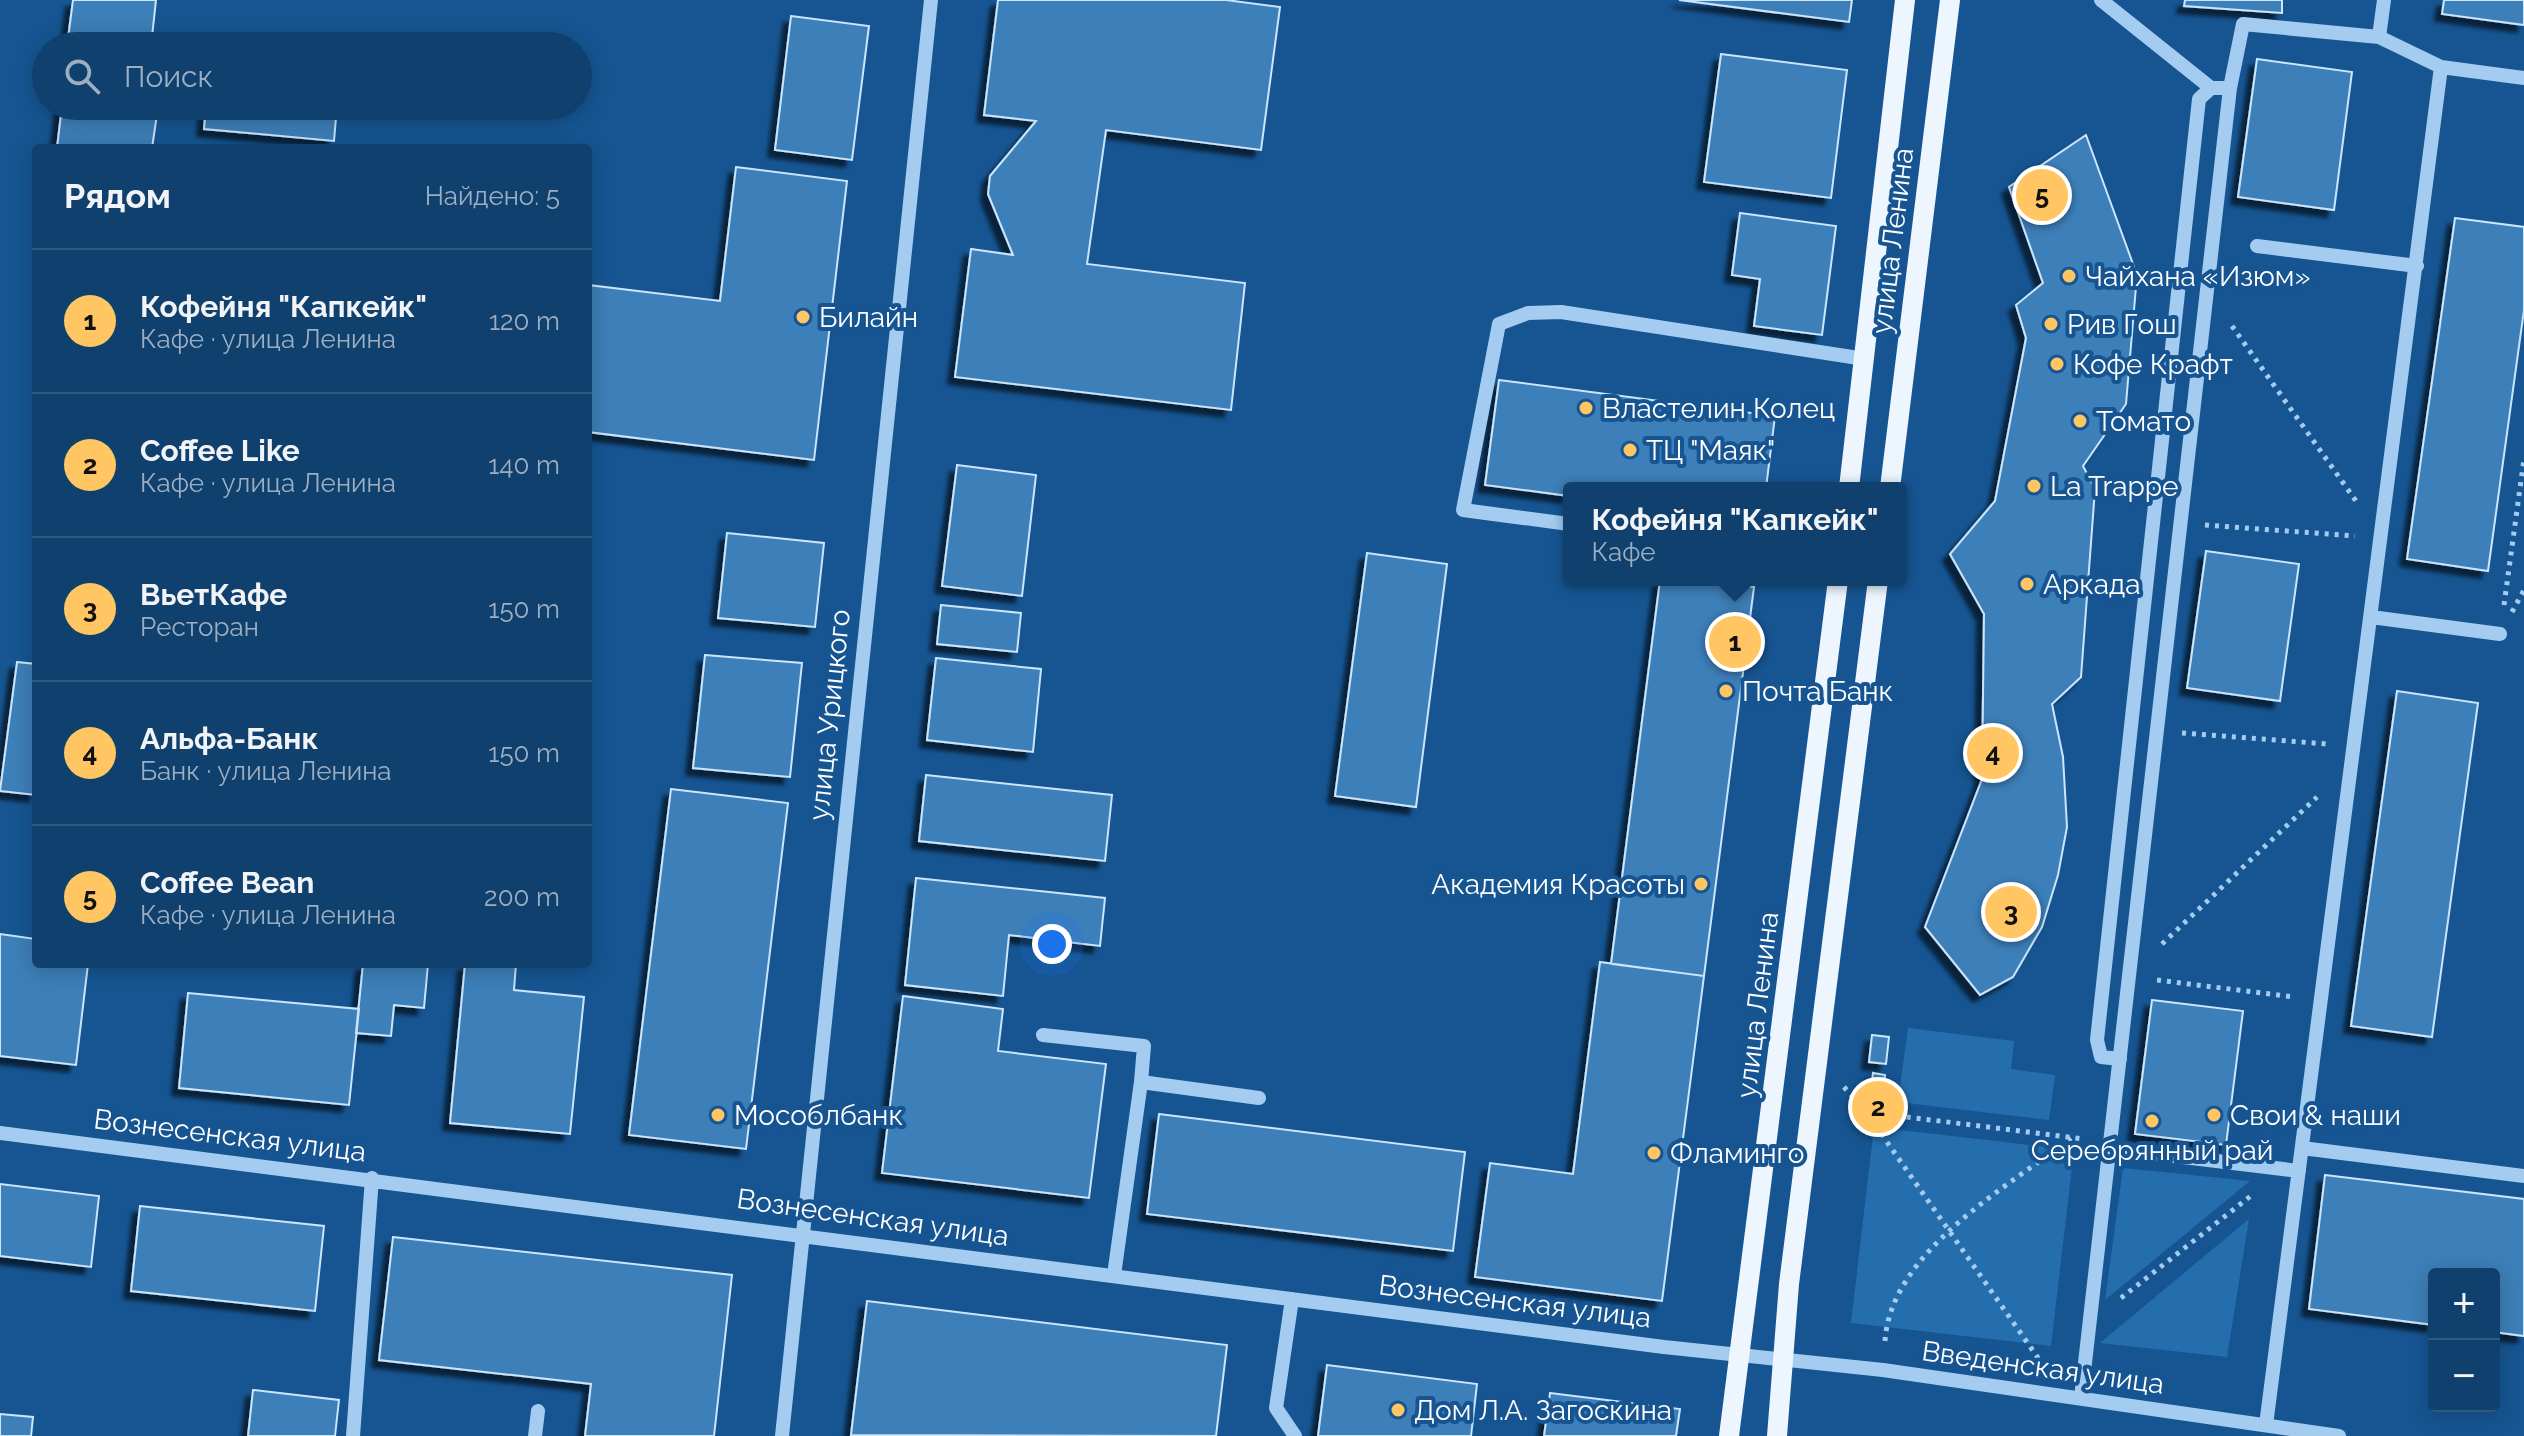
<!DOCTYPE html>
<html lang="ru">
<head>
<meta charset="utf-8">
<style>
  body { margin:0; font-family:Raleway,sans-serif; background:#1e4b76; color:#f1f3f6 }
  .controls { position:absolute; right:24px; bottom:24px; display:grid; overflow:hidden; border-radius:8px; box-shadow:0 4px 20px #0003 }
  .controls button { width:72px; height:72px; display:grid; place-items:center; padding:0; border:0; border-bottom:2px solid #305981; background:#10406e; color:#f1f3f6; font:40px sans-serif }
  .you { position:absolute; left:1052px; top:944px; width:28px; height:28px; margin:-20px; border:6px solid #fff; border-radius:50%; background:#1a73e8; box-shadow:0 0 0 12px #1a73e833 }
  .badge { display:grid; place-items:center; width:52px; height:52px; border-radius:50%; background:#ffc663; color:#111; font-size:26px; font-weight:700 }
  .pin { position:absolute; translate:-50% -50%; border:4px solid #fff; box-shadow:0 2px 8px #0006 }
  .popup { position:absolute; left:1563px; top:482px; width:344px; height:104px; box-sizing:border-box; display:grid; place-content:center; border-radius:8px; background:#10406e; filter:drop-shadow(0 2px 6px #0005); font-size:26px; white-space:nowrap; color:#9cafc2 }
  .popup b { font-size:30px; color:#f1f3f6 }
  .popup::after { content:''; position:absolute; left:50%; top:100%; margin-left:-16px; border:16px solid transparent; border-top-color:#10406e }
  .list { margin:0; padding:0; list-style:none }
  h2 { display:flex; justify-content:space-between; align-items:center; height:104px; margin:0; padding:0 32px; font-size:34px }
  h2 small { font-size:26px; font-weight:400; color:#9cafc2 }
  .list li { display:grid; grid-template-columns:52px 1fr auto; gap:24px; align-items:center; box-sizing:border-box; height:144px; padding:0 32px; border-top:2px solid #305981 }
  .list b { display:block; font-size:30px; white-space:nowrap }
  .list p { margin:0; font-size:26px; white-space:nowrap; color:#9cafc2 }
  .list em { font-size:26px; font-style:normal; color:#9cafc2 }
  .icon { flex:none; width:44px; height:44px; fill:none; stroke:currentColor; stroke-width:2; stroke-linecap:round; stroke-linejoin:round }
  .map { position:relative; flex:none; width:2524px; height:1436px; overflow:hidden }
  .search { position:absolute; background:#10406e; box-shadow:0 4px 20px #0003; left:32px; top:32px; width:560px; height:88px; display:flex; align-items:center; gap:20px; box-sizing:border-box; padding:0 28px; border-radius:44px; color:#9cafc2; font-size:30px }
  .panel { position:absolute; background:#10406e; box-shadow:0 4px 20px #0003; left:32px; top:144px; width:560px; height:824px; border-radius:8px }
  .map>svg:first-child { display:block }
</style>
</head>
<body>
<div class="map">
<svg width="2524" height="1436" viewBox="0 0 2524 1436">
  <defs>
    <filter id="shadow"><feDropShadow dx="-7" dy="7" stdDeviation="2" flood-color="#0009"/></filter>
  </defs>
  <rect width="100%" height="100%" fill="#165592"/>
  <path fill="#256eae" d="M1908 1028 2014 1041 2011 1069 2055 1075 2049 1120 1898 1102Z
    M1874 1127 2074 1150 2051 1346 1851 1323Z
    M2123 1168 2250 1181 2105 1300Z
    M2249 1219 2227 1357 2100 1343Z"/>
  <path fill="#3e7fb9" stroke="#cbe5fc" stroke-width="2" filter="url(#shadow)" d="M73 0H156L151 46H67Z
    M998 0H1226L1280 7 1261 150 1106 130 1087 264 1245 283 1231 410 955 377 971 249 1013 255 988 194 990 176 1036 121 984 115Z
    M1679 0H1852L1849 22Z
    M2185 0H2282V13L2184 6Z
    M2444 0H2524V25L2442 14Z
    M2444 0H2524V25L2442 14Z
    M791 16 869 26 852 160 775 150Z
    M1721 54 1847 70 1831 198 1704 182Z
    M2257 59 2352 72 2334 210 2238 197Z
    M62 106 158 108 152 148H57Z
    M206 106H337L334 141 204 129Z
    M2086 135 2137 275 2126 404 2083 466 2095 489 2081 677 2052 704 2063 757 2067 827 2058 875 2042 927 2013 977 1980 995 1925 927 1982 779 1984 614 1950 554 1995 501 2026 338 2016 305 2043 283 2009 187Z
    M736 167 847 181 814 460 588 432V285L720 301Z
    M1740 213 1836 226 1822 335 1754 326 1760 279 1732 275Z
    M2455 218 2524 227V310L2488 571 2407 559Z
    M1499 380 1775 416 1766 488H1569V496L1485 485Z
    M957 465 1036 475 1022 596 942 586Z
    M727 533 824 543 815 627 718 618Z
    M2206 551 2299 564 2280 701 2187 688Z
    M1367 553 1447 564 1416 807 1335 796Z
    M1660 580H1698L1754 587 1704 976 1611 964Z
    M1698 580H1755L1754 587Z
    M941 605 1021 613 1017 652 937 644Z
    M705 655 802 663 790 777 693 768Z
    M936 658 1041 669 1033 752 927 740Z
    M17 662 36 664V795L0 791Z
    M2397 691 2478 703 2432 1037 2351 1026Z
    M926 775 1112 795 1105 861 919 841Z
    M671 789 788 803 746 1149 629 1135Z
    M916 878 1105 898 1100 946 1009 935 1003 996 905 985Z
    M0 934 36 939V964H88L76 1065 0 1056Z
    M1600 962 1704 976 1662 1301 1475 1277 1490 1163 1573 1174Z
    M363 964H428L424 1008 394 1005 391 1036 356 1033Z
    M465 964H516L514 990 584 997 570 1134 450 1123Z
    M188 993 359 1009 349 1105 179 1088Z
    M903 996 1003 1009 998 1051 1106 1064 1089 1198 882 1173Z
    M2152 1000 2243 1011 2226 1145 2135 1134Z
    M1872 1035 1889 1037 1886 1064 1869 1062Z
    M1873 1073 1885 1075 1882 1101 1870 1099Z
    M1159 1114 1465 1152 1453 1251 1147 1214Z
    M2325 1175 2524 1199V1336L2494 1332V1274H2434V1325L2309 1309Z
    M0 1184 99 1196 91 1267 0 1256Z
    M140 1206 324 1226 315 1311 131 1291Z
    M393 1237 732 1275 714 1436H585L591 1384 379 1360Z
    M867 1301 1227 1345 1216 1436 851 1435Z
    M1327 1365 1477 1384 1471 1436H1318Z
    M253 1390 339 1400 335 1436H248Z
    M1550 1393 1680 1409 1676 1436H1544Z
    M0 1414 33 1417 31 1436H0Z"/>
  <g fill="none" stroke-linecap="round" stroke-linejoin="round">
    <path stroke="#a4ccf1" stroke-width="5" stroke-dasharray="4 6" stroke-linecap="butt" d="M2232 326 2356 501
      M2205 525 2355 536
      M2504 605 2524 459
      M2512 612 2524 590
      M2182 733 2327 744
      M2162 944 2317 797
      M2157 980 2294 997
      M1844 1087 1866 1112 2043 1365
      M1867 1112 2084 1139
      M2121 1298 2252 1195
      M1885 1341C1891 1251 2008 1187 2071 1138"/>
    <path stroke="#a4ccf1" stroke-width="14" d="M2101 0 2211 88
      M2379 37 2384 0
      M2257 246 2417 266
      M1569 524 1463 510 1499 324 1528 313 1561 312 1865 359
      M2371 617 2500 634
      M1043 1035 1144 1046 1141 1082
      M2120 1059 2101 1057 2097 1040 2199 99 2211 88H2230
      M0 1133 1664 1347 1883 1370 2339 1436
      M2109 1148 2299 1171
      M2302 1148 2524 1176
      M1114 1275 1141 1082 1259 1098
      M1292 1299 1276 1408 1295 1436
      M2081 1398 2230 88 2243 24 2379 37 2441 67 2524 78
      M2266 1425 2441 67
      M353 1436 372 1178
      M535 1436 538 1411
      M782 1436 931 0"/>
    <path stroke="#edf6ff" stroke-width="20" d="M1849 488 1905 0
      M1890 488 1950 0
      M1729 1436 1838 580
      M1777 1436 1789 1284 1878 580"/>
  </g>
  <g fill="#ffc663" stroke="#165592" stroke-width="3">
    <circle cx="2069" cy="276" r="8"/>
    <circle cx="803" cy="317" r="8"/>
    <circle cx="2051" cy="324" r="8"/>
    <circle cx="2057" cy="364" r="8"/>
    <circle cx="1586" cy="408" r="8"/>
    <circle cx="2080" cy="421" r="8"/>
    <circle cx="1630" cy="450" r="8"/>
    <circle cx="2034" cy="486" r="8"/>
    <circle cx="2027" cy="584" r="8"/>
    <circle cx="1726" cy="691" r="8"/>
    <circle cx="1701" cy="884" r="8"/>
    <circle cx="718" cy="1115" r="8"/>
    <circle cx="2214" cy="1115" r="8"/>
    <circle cx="2152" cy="1121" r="8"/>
    <circle cx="1654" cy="1153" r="8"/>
    <circle cx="1398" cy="1410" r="8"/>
  </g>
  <g text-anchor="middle" stroke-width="8" stroke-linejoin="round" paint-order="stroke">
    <g font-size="28" fill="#fff" stroke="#165592">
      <text transform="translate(1892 241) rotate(-83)" y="10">улица Ленина</text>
      <text transform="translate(829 715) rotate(-84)" y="10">улица Урицкого</text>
      <text transform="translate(1757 1005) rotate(-83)" y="10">улица Ленина</text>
      <text transform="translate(230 1135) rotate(7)" y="10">Вознесенская улица</text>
      <text transform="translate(873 1217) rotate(8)" y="10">Вознесенская улица</text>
      <text transform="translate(1515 1301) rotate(7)" y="10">Вознесенская улица</text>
      <text transform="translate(2043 1367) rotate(8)" y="10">Введенская улица</text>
    </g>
    <g font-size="28" fill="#fff" stroke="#165592" text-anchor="start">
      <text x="2085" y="286">Чайхана «Изюм»</text>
      <text x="819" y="327">Билайн</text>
      <text x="2067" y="334">Рив Гош</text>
      <text x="2073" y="374">Кофе Крафт</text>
      <text x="1602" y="418">Властелин Колец</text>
      <text x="2096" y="431">Томато</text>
      <text x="1646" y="460">ТЦ "Маяк"</text>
      <text x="2050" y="496">La Trappe</text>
      <text x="2043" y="594">Аркада</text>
      <text x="1742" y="701">Почта Банк</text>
      <text x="1685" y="894" text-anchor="end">Академия Красоты</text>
      <text x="734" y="1125">Мособлбанк</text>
      <text x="2230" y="1125">Свои &amp; наши</text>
      <text x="2152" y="1160" text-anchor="middle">Серебрянный рай</text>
      <text x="1670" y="1163">Фламинго</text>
      <text x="1414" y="1420">Дом Л.А. Загоскина</text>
    </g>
  </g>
</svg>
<div class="controls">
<button>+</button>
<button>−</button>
</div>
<div class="you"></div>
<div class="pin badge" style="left:1735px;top:642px">1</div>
<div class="popup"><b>Кофейня &quot;Капкейк&quot;</b>Кафе</div>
<div class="pin badge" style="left:1878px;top:1107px">2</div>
<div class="pin badge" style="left:2011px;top:912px">3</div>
<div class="pin badge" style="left:1993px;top:753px">4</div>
<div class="pin badge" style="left:2042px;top:195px">5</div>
<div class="search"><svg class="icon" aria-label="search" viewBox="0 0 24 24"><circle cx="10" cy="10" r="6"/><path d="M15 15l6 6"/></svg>Поиск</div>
<section class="panel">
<h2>Рядом<small>Найдено: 5</small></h2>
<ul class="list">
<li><span class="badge">1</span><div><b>Кофейня &quot;Капкейк&quot;</b><p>Кафе · улица Ленина</p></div><em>120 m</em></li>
<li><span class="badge">2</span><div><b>Coffee Like</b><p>Кафе · улица Ленина</p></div><em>140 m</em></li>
<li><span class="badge">3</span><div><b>ВьетКафе</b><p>Ресторан</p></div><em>150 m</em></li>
<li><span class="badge">4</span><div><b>Альфа-Банк</b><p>Банк · улица Ленина</p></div><em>150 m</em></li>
<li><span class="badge">5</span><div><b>Coffee Bean</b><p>Кафе · улица Ленина</p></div><em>200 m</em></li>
</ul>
</section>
</div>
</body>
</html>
